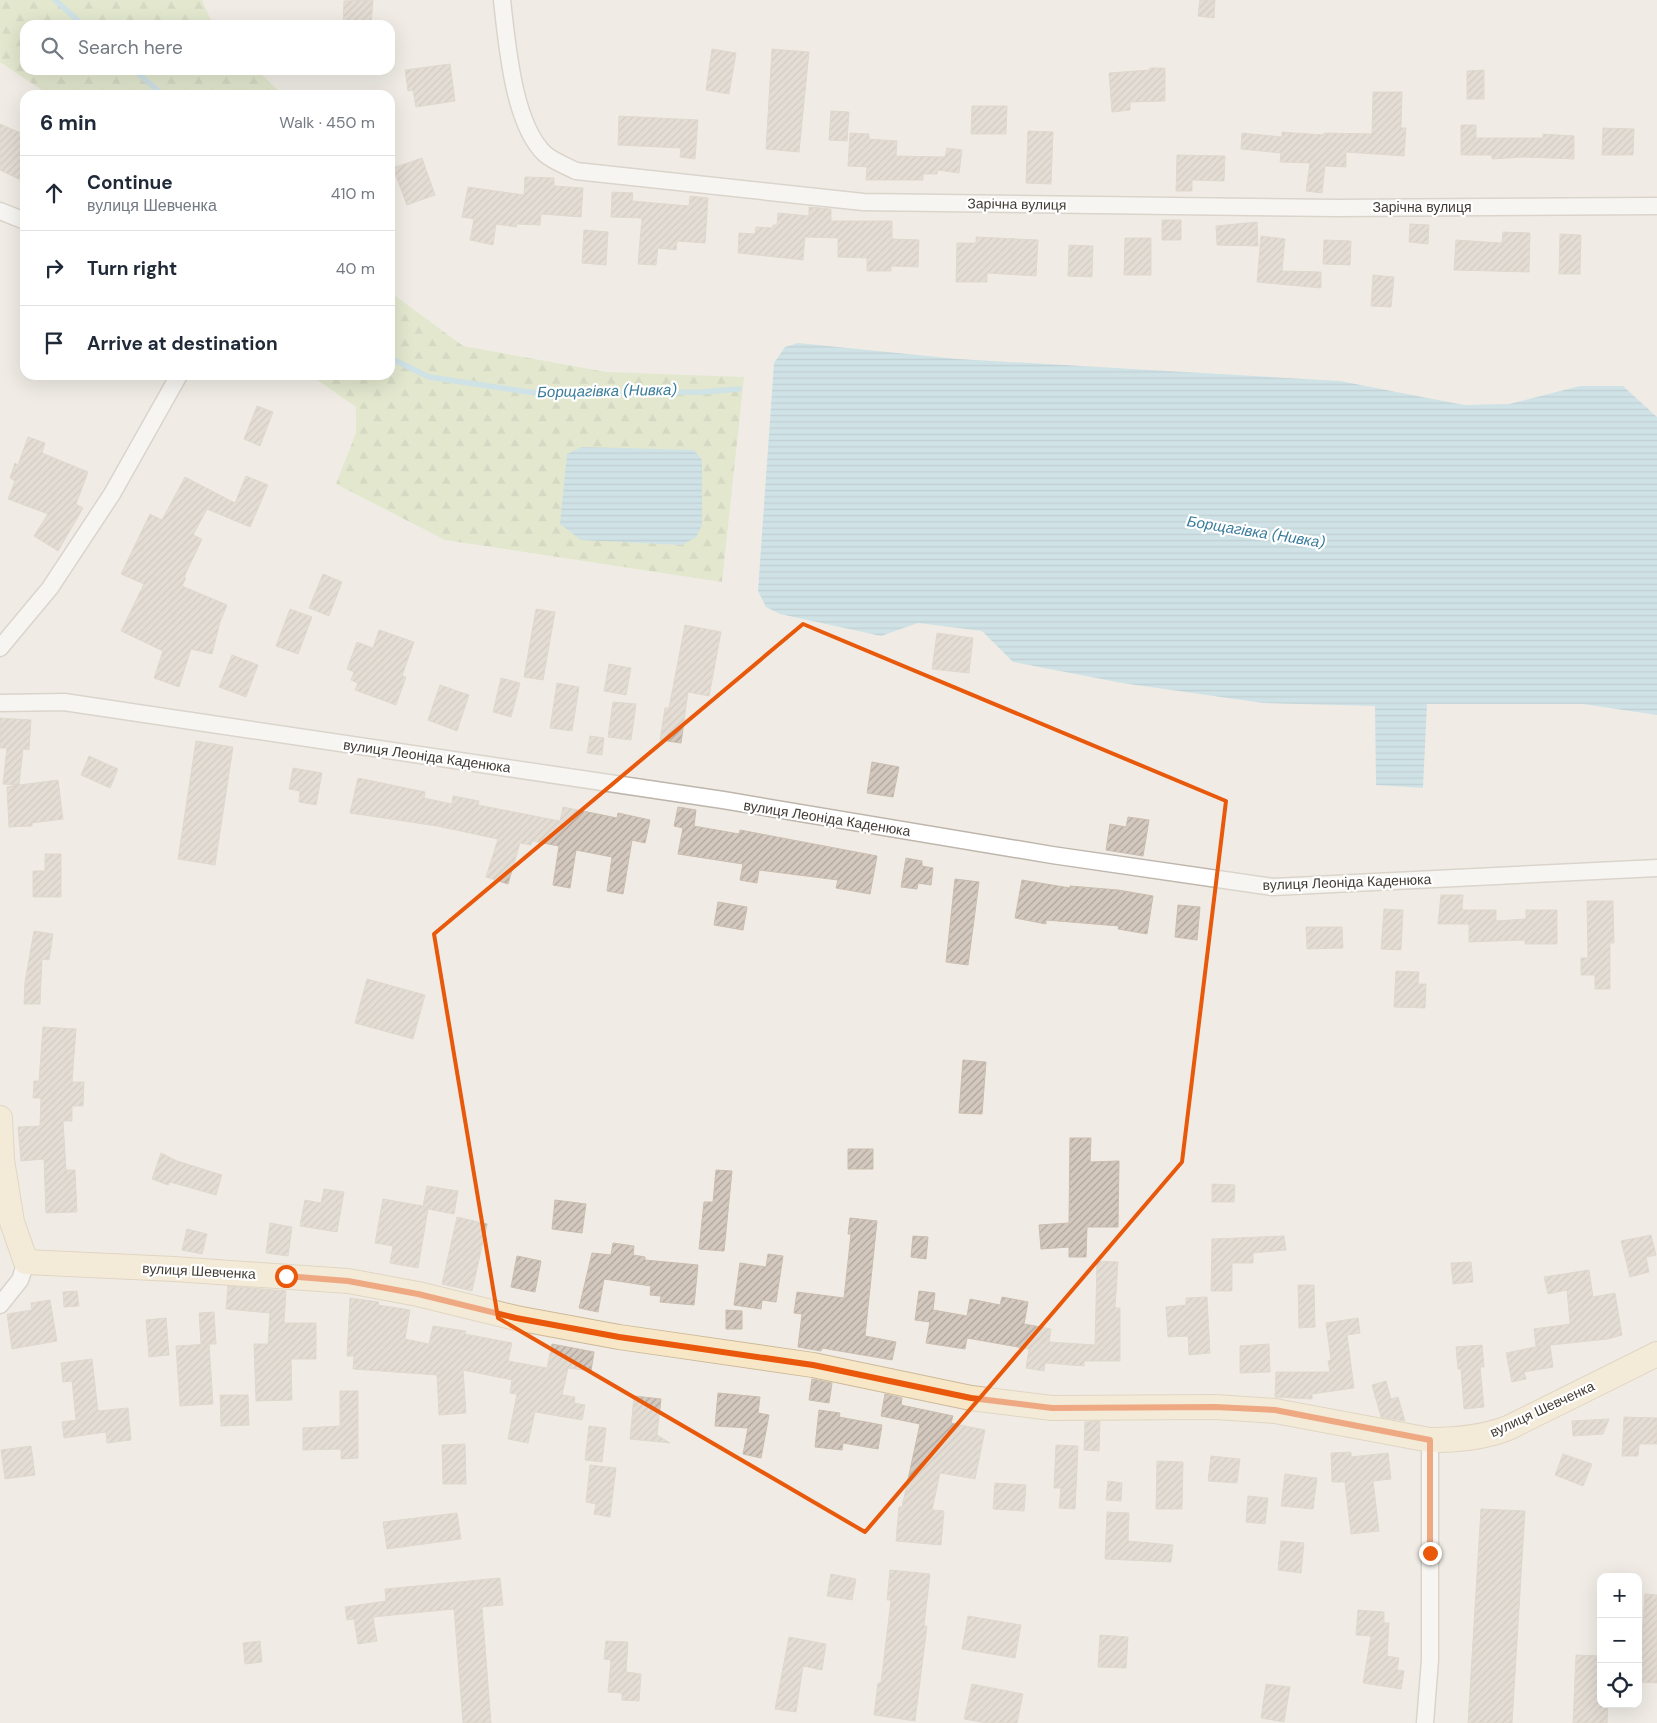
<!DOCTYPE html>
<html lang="en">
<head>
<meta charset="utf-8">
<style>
  body { margin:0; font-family:"DM Sans",sans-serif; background:#f2f2f3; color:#1f2937 }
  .controls { position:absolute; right:15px; bottom:15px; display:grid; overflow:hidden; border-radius:10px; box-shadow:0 5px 20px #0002 }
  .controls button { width:45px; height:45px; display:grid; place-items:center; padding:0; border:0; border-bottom:1px solid #e0e1e3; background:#fff; color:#1f2937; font:25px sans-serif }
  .stop { position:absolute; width:15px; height:15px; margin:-11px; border:4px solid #ea580c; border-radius:50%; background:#fff }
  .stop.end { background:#ea580c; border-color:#fff; box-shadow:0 1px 5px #0008 }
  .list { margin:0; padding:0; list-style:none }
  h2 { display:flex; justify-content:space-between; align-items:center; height:65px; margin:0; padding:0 20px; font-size:21px }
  h2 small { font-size:16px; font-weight:400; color:#747a83 }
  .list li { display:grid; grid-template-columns:32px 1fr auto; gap:15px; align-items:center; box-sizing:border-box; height:75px; padding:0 20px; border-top:1px solid #e0e1e3 }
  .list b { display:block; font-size:19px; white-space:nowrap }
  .list p { margin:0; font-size:16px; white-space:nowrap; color:#747a83 }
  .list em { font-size:16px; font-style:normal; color:#747a83 }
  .icon { flex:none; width:28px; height:28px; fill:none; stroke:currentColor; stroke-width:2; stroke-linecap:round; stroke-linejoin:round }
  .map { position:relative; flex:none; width:1657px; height:1723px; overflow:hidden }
  .search { position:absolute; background:#fff; box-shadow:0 5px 20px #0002; left:20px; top:20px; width:375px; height:55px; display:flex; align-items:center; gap:12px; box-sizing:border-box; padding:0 18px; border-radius:15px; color:#747a83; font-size:19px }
  .panel { position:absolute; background:#fff; box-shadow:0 5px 20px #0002; left:20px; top:90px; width:375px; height:290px; border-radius:15px }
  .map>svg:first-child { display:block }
</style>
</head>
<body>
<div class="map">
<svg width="1657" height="1723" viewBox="0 0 1657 1723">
  <defs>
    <pattern id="forest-firs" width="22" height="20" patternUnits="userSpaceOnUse" patternTransform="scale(1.25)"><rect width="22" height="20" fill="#d0e1b2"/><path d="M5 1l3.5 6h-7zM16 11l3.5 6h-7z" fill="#b4c29a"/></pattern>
    <pattern id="water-rules" width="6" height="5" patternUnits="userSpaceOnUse" patternTransform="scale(1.25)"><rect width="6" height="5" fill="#a7d4e7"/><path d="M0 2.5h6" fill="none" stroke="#8aadbc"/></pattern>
    <pattern id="building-hatch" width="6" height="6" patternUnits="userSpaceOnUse" patternTransform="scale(1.25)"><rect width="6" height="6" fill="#d4c9bf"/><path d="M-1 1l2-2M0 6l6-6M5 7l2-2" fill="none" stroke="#aea49c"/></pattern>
  </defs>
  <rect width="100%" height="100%" fill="#f0ece5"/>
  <path fill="url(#forest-firs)" d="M0 0H202L213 25H25V70H257L283 95H49L0 62Z
    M390 292 463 346 606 372 744 377 722 582 445 540 336 484 356 433V407L310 375H390Z"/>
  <path fill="url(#water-rules)" d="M798 343 958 359 1340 381 1464 405 1509 404 1580 386H1623L1657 417V715L1583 704H1427L1423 788 1376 785 1375 706 1263 703 1122 683 1013 662 982 631 918 623 881 636 780 614 766 607 758 591 774 363 785 347Z
    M582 447 694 450 702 460V525L696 537 682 545 581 540 560 524 567 454Z"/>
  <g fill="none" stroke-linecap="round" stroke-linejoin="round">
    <path stroke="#a7d4e7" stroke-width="5.5" d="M55 0 83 25
      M134 70 163 95
      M390 358 429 377 542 394 704 392 739 389"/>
  </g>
  <path fill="url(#building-hatch)" stroke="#cbbeb0" d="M373 0 371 25H343L344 1Z
    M1200 0H1215L1214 18 1198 16Z
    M712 49 736 53 729 94 706 90Z
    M772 49 809 52 799 152 766 149Z
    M450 64 455 101 416 107 413 90 408 91 405 70Z
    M1150 68H1165V101L1130 102V110L1112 112 1109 73 1150 70Z
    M1484 70V99H1467V71Z
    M1373 92H1402L1401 128H1406L1404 156 1346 152V167L1325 166 1322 193 1306 191 1310 163 1280 162 1281 153 1241 149 1242 133 1282 137V132L1324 135V133L1372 134Z
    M972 106H1007L1006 134H971Z
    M831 111 849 112 847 141 829 140Z
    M619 116 698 120 695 159 680 157 681 148 618 145Z
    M0 124 25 135V182L0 170Z
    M1461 125H1476V138H1543V134L1574 136V159L1524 157 1492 159V155H1461Z
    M1603 128 1634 129 1633 155H1602Z
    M1028 131 1053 132 1051 184 1026 183Z
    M850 133 869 134V139L897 141 896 156 945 157 947 148 962 150 959 173 938 170 937 174H923V180H866L867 167 848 166Z
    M1177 155 1225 156 1224 181 1192 180V191H1176Z
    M422 158 435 195 407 205 393 168Z
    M525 177 554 178V186L583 188 581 217 541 214 540 225 517 224 516 227 496 224 493 245 470 240 474 219 462 217 468 187 524 195Z
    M612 192 633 193 632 201 689 206 690 196 708 198 705 243 677 241 676 250 658 248 656 265 638 264 642 218 611 217Z
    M809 207 831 209V221H892V239L919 240 918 267 891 266V271H867V258L838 257V238L805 237 803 260 738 253 739 233 755 234 756 227 773 228V225H777L778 213 809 216Z
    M1162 220H1181V240H1162Z
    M1257 222 1258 246 1217 245 1216 226Z
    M1410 224 1429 225 1428 244 1409 242Z
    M584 230 608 232 606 265 582 263Z
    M1503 232 1530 233 1529 272 1454 270 1456 240 1502 243Z
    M1560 234 1581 235 1580 274H1559Z
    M1261 236 1285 239 1282 271 1321 272V288L1257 282Z
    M976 237 1038 240 1036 276 987 273V282H956L957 243H976Z
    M1125 238H1151V275H1124Z
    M1324 240 1351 241 1350 265 1323 264Z
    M1069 245 1093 246 1092 277 1068 276Z
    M1373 275 1394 277 1391 307 1371 306Z
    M257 406 273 412 260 446 244 439Z
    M28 437 45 443 42 453 88 472 76 504 83 508 58 551 34 536 48 514 8 499 15 481 10 478 15 463 18 465Z
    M246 476 268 485 250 527 207 509 193 535 202 539 184 577 186 578 182 586 227 605 220 622 212 654 191 649 179 687 154 678 163 651 121 631 144 584 121 574 150 514 162 520 185 477 235 503Z
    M323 574 342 582 329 616 309 608Z
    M290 609 312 617 298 654 276 646Z
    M536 609 555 612 543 680 524 677Z
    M685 625 721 632 709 696 688 692 681 743 660 740 665 708H669Z
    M379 630 414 642 402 676 406 677 396 705 355 690 358 683 351 680 354 672 347 669 357 642 373 648Z
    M937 633 973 638 969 673 932 669Z
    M232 655 258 665 246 697 219 687Z
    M609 664 631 668 626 695 604 691Z
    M501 678 520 683 511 717 493 712Z
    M557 683 579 687 572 731 550 728Z
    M440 685 469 695 457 731 428 720Z
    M613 702 636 704 631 740 608 737Z
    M0 718 31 720 29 750 23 749 19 785 58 780 63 819 32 823V826L9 827 7 787 17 785 3 784 7 748H0Z
    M590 736 604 738 602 755 587 753Z
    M196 741 233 747 215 865 178 859Z
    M89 756 118 769 110 788 81 775Z
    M872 762 899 767 893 797 867 793Z
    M293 768 322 773 316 805 299 802 300 791 289 789Z
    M358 778 425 792 424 798 452 804 453 796 479 801 478 805 560 821 563 807 617 818 618 813 650 820 645 843 632 840 623 894 607 891 612 857 576 850 570 888 553 885 559 846 532 841 531 845 520 843 508 884 486 877 498 839 437 826 350 813Z
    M678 807 696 810 694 826 739 834 740 830 877 856 870 894 836 888 838 880 759 870 757 883 740 880 743 864 678 854 683 828 674 826Z
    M1128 817 1149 820 1143 856 1106 850 1110 824 1126 827Z
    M45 854H61V897H33V871H45Z
    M906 858 922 861V866L933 868 931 885 918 883 917 889 901 887Z
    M955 879 979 882 968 965 946 962Z
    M1022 880 1070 888V886L1118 890 1153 896 1147 934 1118 929 1119 926 1046 920V924L1015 918Z
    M1441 895H1463L1462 910H1496V921L1526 919V910H1557V944H1525V940L1469 942V924H1438Z
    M1587 901H1613L1614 943H1610V989H1595V975H1581V958H1588Z
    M718 902 747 907 743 930 714 925Z
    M1178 905 1200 907 1197 940 1175 937Z
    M1384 909 1403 910 1401 950 1381 949Z
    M1306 927H1342L1343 948 1307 949Z
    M34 931 53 934 49 960 42 959 40 1004H24L25 982Z
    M1396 971 1419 972 1418 984H1426L1425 1008 1394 1007Z
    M367 979 425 995 413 1039 355 1023Z
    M43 1027 76 1029 72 1082H84L83 1106H72V1121H63L66 1170H75L77 1212 46 1213 44 1159 21 1161 18 1127 40 1126 41 1098H33L34 1081H39Z
    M963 1060 986 1062 982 1114 959 1113Z
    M1070 1138H1091L1090 1162 1119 1161 1118 1227H1087L1086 1257H1069V1247L1041 1249 1039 1225 1069 1223Z
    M848 1149H873V1169H848Z
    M161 1153 177 1161 222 1175 216 1195 170 1182 168 1185 152 1179Z
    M716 1170 732 1171 724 1251 699 1249 704 1202H713Z
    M1212 1184 1235 1185 1234 1202H1212Z
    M427 1186 458 1191 454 1214 428 1209 418 1268 390 1263 393 1246 375 1243 383 1199 423 1206Z
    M324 1189 344 1192 337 1232 300 1226 305 1200 321 1203Z
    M555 1200 586 1204 582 1233 552 1229Z
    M457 1217 487 1224 472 1291 442 1284Z
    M850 1218 877 1221 865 1336 896 1342 892 1360 822 1348 821 1351 798 1347 802 1314 794 1313 797 1292 844 1298 851 1234H848Z
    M270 1223 292 1227 288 1256 266 1253Z
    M187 1229 207 1234 202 1254 182 1250Z
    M1651 1235 1656 1255 1646 1257 1649 1272 1630 1277 1621 1241Z
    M913 1236 928 1237 926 1259 911 1257Z
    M1284 1236 1286 1250 1253 1253V1263H1232V1291H1211L1212 1239Z
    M613 1243 634 1246 633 1255 645 1257V1260L698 1265 694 1305 660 1302 661 1296 650 1295 651 1286 604 1279 598 1312 579 1308 592 1253 611 1255Z
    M768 1254 783 1256 776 1302 762 1300 761 1309 734 1305 740 1263 766 1267Z
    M517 1256 541 1261 535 1292 511 1287Z
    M1097 1261 1118 1262 1115 1308H1120V1361H1084V1366L1045 1363 1044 1371 1026 1368 1029 1349 967 1338 965 1349 926 1343 930 1322 915 1320 919 1291 935 1293 933 1310 967 1316 970 1299 1000 1305 1002 1297 1028 1302 1024 1324 1051 1329 1049 1342 1095 1345Z
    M1471 1262 1473 1282 1453 1284 1451 1263Z
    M1589 1270 1593 1297 1615 1293 1622 1335 1608 1339 1550 1345 1553 1367 1524 1372 1526 1379 1512 1382 1506 1353 1545 1345 1536 1346 1534 1329 1570 1324 1567 1290 1548 1294 1544 1277Z
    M1298 1285H1314L1315 1327 1299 1328Z
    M228 1286 286 1291 284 1323H316V1359H291L292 1400 256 1401 254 1344H268L270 1313 226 1309Z
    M77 1291 79 1306 64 1307 63 1292Z
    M1207 1297 1210 1353 1189 1355 1188 1336 1168 1337 1166 1307 1186 1305V1298Z
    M350 1298 379 1302 378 1305 410 1310 405 1339 429 1344 433 1326 466 1331 465 1334 512 1343 508 1361 547 1368 552 1344 594 1352 591 1371 568 1368 562 1395 575 1397 574 1403 585 1405 582 1420 535 1412 528 1443 508 1439 517 1394 510 1393 512 1380 463 1370 466 1413 439 1415 437 1375 353 1369 354 1356H347Z
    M50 1300 57 1341 12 1349 7 1314 32 1310 31 1303Z
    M726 1310 742 1311V1329H726Z
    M214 1312 216 1344H201L199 1313Z
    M166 1318 169 1355 149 1357 146 1320Z
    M1358 1318 1360 1333 1347 1335 1354 1388 1312 1394V1399L1275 1397 1276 1372H1330L1328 1361 1331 1360 1326 1323Z
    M209 1344 213 1404 180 1406 176 1346Z
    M1269 1344 1270 1372 1240 1373V1346Z
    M1482 1345 1484 1367H1480L1484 1407 1464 1409 1461 1369H1458L1456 1347Z
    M92 1359 98 1411 128 1408 131 1440 107 1443 106 1432 64 1438 62 1422 76 1420 72 1381 63 1382 61 1363Z
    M812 1379 832 1383 829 1403 809 1400Z
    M1386 1381 1391 1399 1398 1397 1405 1421 1381 1417 1372 1385Z
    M340 1391H358V1458L341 1459V1449L303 1450V1428L340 1426Z
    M718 1393 760 1397 758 1413 769 1415 761 1458 743 1454 748 1428 715 1426Z
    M885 1394 902 1398 901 1405 953 1416 951 1423 985 1430 975 1479 940 1473 932 1510 944 1511 941 1545 896 1541 899 1507H902L920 1424 881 1416Z
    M220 1395H248L249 1425 221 1426Z
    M634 1396 661 1399 657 1435 670 1443 630 1439Z
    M819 1410 840 1413 839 1417 882 1425 878 1449 843 1443 842 1450 815 1447Z
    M1624 1417 1657 1418V1444H1639L1638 1456H1622Z
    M1609 1419 1603 1434 1573 1436 1572 1421Z
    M1100 1421 1099 1451 1084 1450 1085 1422Z
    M589 1426 606 1428 602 1462 585 1460Z
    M465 1444 466 1484H443L442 1445Z
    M1056 1445 1078 1446 1075 1509 1059 1508 1061 1488H1054Z
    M31 1446 35 1475 5 1479 1 1450Z
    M1351 1452V1457L1388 1453 1391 1479 1373 1481 1379 1531 1351 1534 1345 1482H1332L1331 1453Z
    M1563 1454 1592 1464 1583 1486 1555 1475Z
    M1211 1456 1240 1459 1237 1483 1208 1481Z
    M1157 1461 1183 1462 1182 1509H1156Z
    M590 1465 616 1468 610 1517 594 1514 596 1504 586 1502Z
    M1285 1474 1317 1478 1313 1509 1281 1506Z
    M1108 1481 1122 1483 1121 1501 1106 1500Z
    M995 1483 1026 1485 1024 1511 993 1509Z
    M1248 1496 1268 1498 1265 1524 1246 1522Z
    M1481 1509 1525 1511 1512 1723H1468Z
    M1107 1512 1129 1513 1128 1541 1173 1545 1171 1562 1105 1559Z
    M457 1513 461 1539 387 1549 383 1522Z
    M1281 1541 1304 1543 1301 1573 1278 1570Z
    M890 1570 930 1574 924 1626H927L915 1721 874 1715 878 1683H881L891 1600H887Z
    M831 1574 856 1579 852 1600 827 1596Z
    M500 1578 503 1605 482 1607 491 1723H463L454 1609 373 1617 377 1641 358 1644 354 1619 347 1620 345 1607 386 1601 385 1589Z
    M1645 1594 1657 1595V1683L1639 1682Z
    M1358 1610 1384 1612V1623H1389L1387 1656 1399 1658 1397 1670 1404 1671 1401 1689 1363 1683 1371 1636 1356 1635Z
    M968 1616 1021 1625 1015 1658 962 1649Z
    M1100 1635 1128 1637 1126 1668 1098 1667Z
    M789 1637 826 1644 822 1670 803 1666 796 1712 775 1709Z
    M260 1641 262 1662 245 1664 243 1643Z
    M606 1641 628 1642 626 1672 641 1674 639 1701 622 1700V1693L608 1692 611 1660 604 1659Z
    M1576 1655 1601 1656V1704H1608L1607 1723H1573Z
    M972 1684 1023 1694 1017 1723H986L964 1719Z
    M1266 1684 1290 1687 1284 1722 1261 1718Z"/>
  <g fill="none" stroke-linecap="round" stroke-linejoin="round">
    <defs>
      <path id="street" d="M502 0C507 43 513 124 545 154 553 161 566 166 576 171L863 202 1337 208 1657 206
        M0 211 25 221
        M0 648 50 588 112 494 179 375
        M0 703 64 702 723 800 1052 855 1273 887 1657 868
        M0 1305 20 1280 26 1262
        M1425 1723 1430 1660V1440"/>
      <path id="secondary" d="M0 1118 2 1160 12 1222 26 1262 174 1269 348 1281 418 1294 516 1318 619 1337 813 1365 971 1398 1052 1408 1215 1407 1275 1411 1430 1440C1457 1440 1482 1438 1508 1428L1657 1354"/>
    </defs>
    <use href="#street" stroke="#beb5ac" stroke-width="19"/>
    <use href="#secondary" stroke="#ccb999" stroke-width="26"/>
    <use href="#street" stroke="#fff" stroke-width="16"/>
    <use href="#secondary" stroke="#f8e7c7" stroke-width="24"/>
  </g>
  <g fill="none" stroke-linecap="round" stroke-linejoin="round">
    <path stroke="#ea580c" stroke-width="6" d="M286 1276 348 1281 418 1294 516 1318 619 1337 813 1365 971 1398 1052 1408 1215 1407 1275 1410 1430 1440V1553"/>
  </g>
  <path d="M0 0H1657V1723H0ZM803 624 1226 801 1182 1162 865 1532 498 1318 434 934Z" fill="#f0ece5" fill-opacity=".55" fill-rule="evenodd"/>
  <path fill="none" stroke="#e8590c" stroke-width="4" stroke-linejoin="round" d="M803 624 1226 801 1182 1162 865 1532 498 1318 434 934Z"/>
  <g text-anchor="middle" stroke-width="4.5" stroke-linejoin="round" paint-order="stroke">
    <g font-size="14" fill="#423c35" stroke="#fff">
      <text transform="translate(1017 204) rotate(1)" y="5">Зарічна вулиця</text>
      <text x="1422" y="212">Зарічна вулиця</text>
      <text transform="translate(427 756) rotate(8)" y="5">вулиця Леоніда Каденюка</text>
      <text transform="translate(827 818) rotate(9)" y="5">вулиця Леоніда Каденюка</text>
      <text transform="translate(1347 882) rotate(-2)" y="5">вулиця Леоніда Каденюка</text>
      <text transform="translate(199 1271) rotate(3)" y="5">вулиця Шевченка</text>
      <text transform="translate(1542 1409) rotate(-25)" y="5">вулиця Шевченка</text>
    </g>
    <g font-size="15" font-style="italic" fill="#397b9b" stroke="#fff">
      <text transform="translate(607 391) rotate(-1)" y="5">Борщагівка (Нивка)</text>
      <text transform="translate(1256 532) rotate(9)" y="5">Борщагівка (Нивка)</text>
    </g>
  </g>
</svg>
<div class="controls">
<button>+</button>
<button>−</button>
<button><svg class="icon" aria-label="locate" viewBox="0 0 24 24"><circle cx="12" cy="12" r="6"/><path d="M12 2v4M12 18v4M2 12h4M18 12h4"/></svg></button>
</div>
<div class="stop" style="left:286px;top:1276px"></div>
<div class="stop end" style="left:1430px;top:1553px"></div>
<div class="search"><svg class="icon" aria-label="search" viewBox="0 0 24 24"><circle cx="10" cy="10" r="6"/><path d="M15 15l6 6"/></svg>Search here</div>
<section class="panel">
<h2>6 min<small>Walk · 450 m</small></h2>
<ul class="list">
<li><svg class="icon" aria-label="ahead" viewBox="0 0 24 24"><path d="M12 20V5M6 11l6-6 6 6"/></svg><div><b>Continue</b><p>вулиця Шевченка</p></div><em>410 m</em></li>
<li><svg class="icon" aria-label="right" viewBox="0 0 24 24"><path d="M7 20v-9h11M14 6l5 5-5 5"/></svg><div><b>Turn right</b></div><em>40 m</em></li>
<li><svg class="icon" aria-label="arrive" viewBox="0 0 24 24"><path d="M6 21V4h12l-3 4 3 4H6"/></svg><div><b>Arrive at destination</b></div></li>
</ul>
</section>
</div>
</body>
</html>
